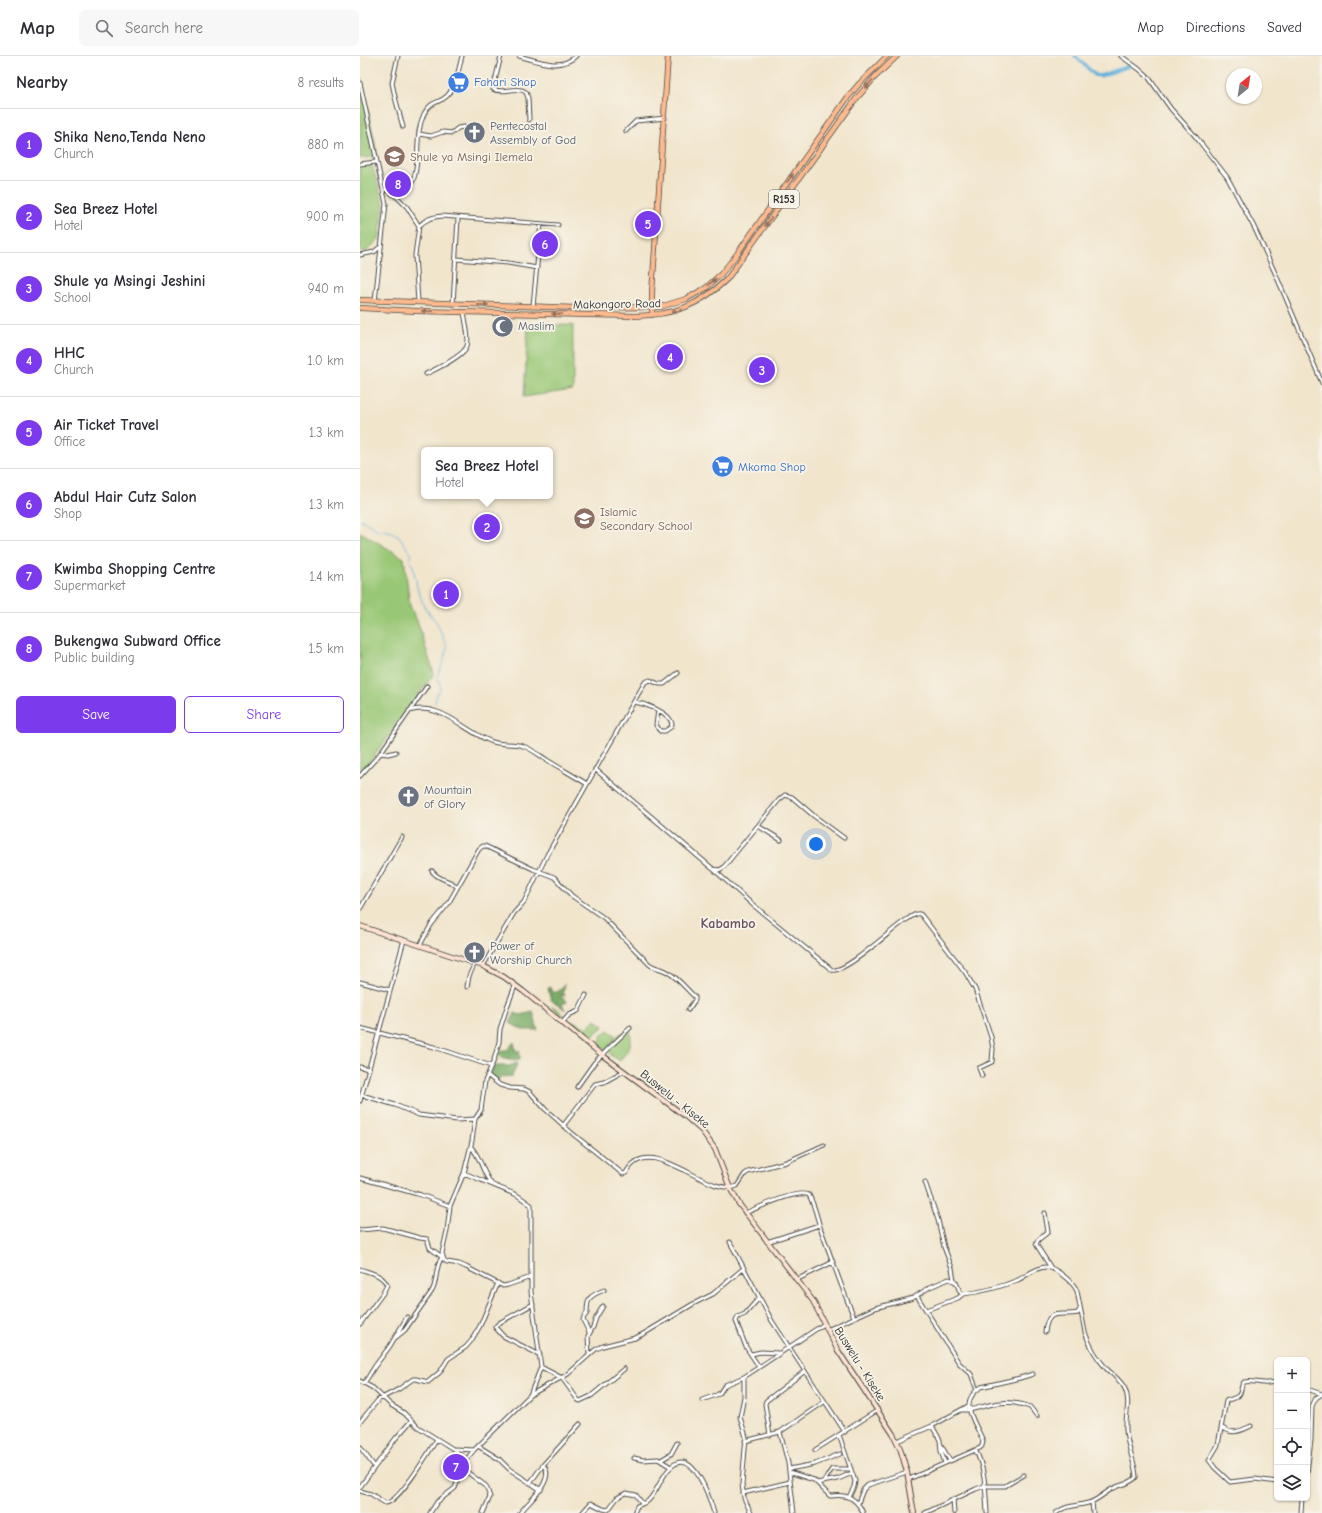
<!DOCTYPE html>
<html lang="en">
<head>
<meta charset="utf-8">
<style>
  body { margin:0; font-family:"Comic Neue",sans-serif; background:#f7f7f7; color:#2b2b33 }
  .controls { position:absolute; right:12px; bottom:12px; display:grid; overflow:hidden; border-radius:6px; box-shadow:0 1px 3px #0004 }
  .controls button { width:36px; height:36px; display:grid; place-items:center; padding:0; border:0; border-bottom:1px solid #e1e1e2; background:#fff; color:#2b2b33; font:20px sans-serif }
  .compass { position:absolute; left:866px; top:12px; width:36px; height:36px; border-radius:50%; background:#fff; box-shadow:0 1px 3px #0004; rotate:30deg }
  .you { position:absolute; left:456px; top:788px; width:14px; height:14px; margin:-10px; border:3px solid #fff; border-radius:50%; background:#1a73e8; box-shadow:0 0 0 6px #1a73e833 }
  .badge { display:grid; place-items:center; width:26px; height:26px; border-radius:50%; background:#7c3aed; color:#fff; font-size:13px; font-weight:700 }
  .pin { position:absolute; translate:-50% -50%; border:2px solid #fff; box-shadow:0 1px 4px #0006 }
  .popup { position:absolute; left:61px; top:391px; width:132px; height:52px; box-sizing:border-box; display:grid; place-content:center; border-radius:6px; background:#fff; filter:drop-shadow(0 1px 3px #0005); font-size:13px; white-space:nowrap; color:#7c7c81 }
  .popup b { font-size:15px; color:#2b2b33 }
  .popup::after { content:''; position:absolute; left:50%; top:100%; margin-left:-8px; border:8px solid transparent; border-top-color:#fff }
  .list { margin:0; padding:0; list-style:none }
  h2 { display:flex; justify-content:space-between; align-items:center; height:52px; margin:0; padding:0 16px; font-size:17px }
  h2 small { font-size:13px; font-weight:400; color:#7c7c81 }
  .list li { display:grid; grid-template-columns:26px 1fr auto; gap:12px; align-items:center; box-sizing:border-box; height:72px; padding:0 16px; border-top:1px solid #e1e1e2 }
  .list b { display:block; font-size:15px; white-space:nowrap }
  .list p { margin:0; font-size:13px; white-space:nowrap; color:#7c7c81 }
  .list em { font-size:13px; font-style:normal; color:#7c7c81 }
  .actions { display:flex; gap:8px; padding:12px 16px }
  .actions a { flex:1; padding:9px 0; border:1px solid #7c3aed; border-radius:6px; text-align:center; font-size:14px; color:#7c3aed }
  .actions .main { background:#7c3aed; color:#fff }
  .icon { flex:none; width:22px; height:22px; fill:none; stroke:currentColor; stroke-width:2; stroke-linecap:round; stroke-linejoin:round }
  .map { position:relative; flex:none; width:962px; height:1457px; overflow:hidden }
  header { display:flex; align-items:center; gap:24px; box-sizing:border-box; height:56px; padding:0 20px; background:#fff; border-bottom:1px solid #e1e1e2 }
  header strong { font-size:19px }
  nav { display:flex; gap:22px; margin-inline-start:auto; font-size:14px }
  .search { width:280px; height:36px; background:#f7f7f7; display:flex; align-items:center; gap:10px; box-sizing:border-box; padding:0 14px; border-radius:6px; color:#7c7c81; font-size:15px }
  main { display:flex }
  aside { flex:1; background:#fff }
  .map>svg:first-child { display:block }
</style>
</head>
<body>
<header>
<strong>Map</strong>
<div class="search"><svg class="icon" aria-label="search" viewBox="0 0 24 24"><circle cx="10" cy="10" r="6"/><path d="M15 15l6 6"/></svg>Search here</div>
<nav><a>Map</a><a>Directions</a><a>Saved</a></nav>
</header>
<main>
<aside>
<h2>Nearby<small>8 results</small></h2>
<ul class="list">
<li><span class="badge">1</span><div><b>Shika Neno,Tenda Neno</b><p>Church</p></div><em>880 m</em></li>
<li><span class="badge">2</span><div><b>Sea Breez Hotel</b><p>Hotel</p></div><em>900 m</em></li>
<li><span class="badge">3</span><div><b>Shule ya Msingi Jeshini</b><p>School</p></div><em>940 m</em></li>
<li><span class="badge">4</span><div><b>HHC</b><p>Church</p></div><em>1.0 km</em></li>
<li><span class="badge">5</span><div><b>Air Ticket Travel</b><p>Office</p></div><em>1.3 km</em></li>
<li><span class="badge">6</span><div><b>Abdul Hair Cutz Salon</b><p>Shop</p></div><em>1.3 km</em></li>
<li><span class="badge">7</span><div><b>Kwimba Shopping Centre</b><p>Supermarket</p></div><em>1.4 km</em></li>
<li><span class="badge">8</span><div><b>Bukengwa Subward Office</b><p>Public building</p></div><em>1.5 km</em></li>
</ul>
<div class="actions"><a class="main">Save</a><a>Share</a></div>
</aside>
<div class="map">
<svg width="962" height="1457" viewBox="0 0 962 1457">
  <rect width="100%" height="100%" fill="#f7f3e8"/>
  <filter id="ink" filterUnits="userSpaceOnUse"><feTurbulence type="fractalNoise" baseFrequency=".025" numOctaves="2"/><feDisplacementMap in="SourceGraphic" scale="8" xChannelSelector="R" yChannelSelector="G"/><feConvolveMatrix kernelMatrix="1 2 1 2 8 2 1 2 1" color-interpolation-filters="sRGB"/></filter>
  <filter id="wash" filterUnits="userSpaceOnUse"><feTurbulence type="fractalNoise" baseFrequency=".012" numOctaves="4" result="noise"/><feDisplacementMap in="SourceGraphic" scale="16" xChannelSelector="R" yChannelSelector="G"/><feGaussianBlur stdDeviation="0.9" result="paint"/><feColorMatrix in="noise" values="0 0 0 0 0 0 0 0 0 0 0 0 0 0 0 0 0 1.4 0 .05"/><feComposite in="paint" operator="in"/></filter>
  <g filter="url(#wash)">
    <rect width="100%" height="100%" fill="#f1e5cc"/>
    <path fill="#98c775" stroke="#627950" d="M0 21H1L18 101 0 102Z
      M0 109H12L24 149 19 183 7 195 0 196Z
      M168 269H213V334L164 341Z
      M0 476 44 502 50 550 58 567 74 618 0 719Z
      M191 951 197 952 210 966H216L227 972 235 963 244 970 230 982Z
      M248 974 255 979V982L247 993 248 998 245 994 236 990 241 985V980Z
      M270 975C273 990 268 993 260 1005L251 999 249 993 259 978Z"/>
    <path fill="#7aac66" stroke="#526c48" d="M205 928 203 936 205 940 201 939 200 940 207 945 206 947H202L205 954 198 948 191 944 188 933 189 931 192 933 191 936C198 938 201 933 205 928Z
      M173 956 178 974H163L150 967 155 957 160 959Z
      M154 986 156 996 159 994 160 1003C152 1005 143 1005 138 998L143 994H147Z
      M157 1007 155 1014 152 1020 141 1021 138 1025 132 1023 129 1020 134 1010H149Z"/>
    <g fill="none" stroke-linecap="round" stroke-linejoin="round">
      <path stroke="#60b0da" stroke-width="1" d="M0 463 16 473 29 475 39 480 52 499 49 504 53 510 58 535 65 552 77 567 87 591 83 607 77 620 81 632 76 639 75 647"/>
      <path stroke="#60b0da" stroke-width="3.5" d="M715 0 735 19 740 20 769 10"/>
    </g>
  </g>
  <g filter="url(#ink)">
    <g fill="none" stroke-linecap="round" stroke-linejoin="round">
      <defs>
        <path id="street" d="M38 0 32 27 35 41 43 71
          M141 0 133 33C143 39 156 29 166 36L168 42 169 64
          M159 0C178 5 200 15 216 0
          M761 0 779 13 789 22 811 53 836 81 867 121 894 171 916 219 962 327
          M0 27 26 148 15 245
          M266 75 276 65 305 62
          M59 78 71 80 83 76 92 77 98 72 104 71
          M0 108 16 106
          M26 133 38 142 47 151 59 170 55 199 58 246
          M23 134 53 125C61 104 54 79 64 58 71 44 79 48 87 40 96 31 99 12 102 0
          M59 170C66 163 72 161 82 160L198 169
          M0 199 14 196 20 191
          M96 203 148 207 177 212
          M93 248 98 162
          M173 250 181 168
          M66 318C76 313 104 300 107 290 110 283 105 264 104 256
          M275 646C285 648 310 656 312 668L311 671 305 675H300L296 669 298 654
          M49 655C80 645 104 675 130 685 141 690 152 686 163 690 172 693 179 699 187 704 200 712 214 720 227 728
          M20 697 28 698 36 696
          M235 713 353 813 392 848 472 914C485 917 530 875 543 866 547 864 552 859 557 858 560 857 560 858 562 860L605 916 615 933 631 981 633 993 632 1006 619 1012 622 1020
          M0 720 19 699 67 630
          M398 770 421 784
          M353 813 359 814 363 812 419 744 425 739 432 741 454 760 484 782
          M72 815C79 825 90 823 97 831
          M0 853 42 781
          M60 889 71 869 88 848 119 793 123 790H125L173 813 194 821 212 840 244 862 289 908C295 913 303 912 309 917 319 923 326 933 335 941V944L328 954
          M123 910 154 857 164 846 187 799 285 626 290 624 299 628H304L318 617
          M0 926 30 934
          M155 930 147 951 140 973 139 986 134 1004 125 1025 121 1054 115 1063 112 1085 104 1117 90 1150 87 1175 82 1197 84 1204 87 1206 99 1208 106 1211 143 1230 148 1229 171 1221
          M107 931 109 920 115 907
          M202 967 209 959 218 955 226 939
          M0 972 74 991 131 1010
          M0 1011 9 1013
          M127 1019 140 1029 150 1032 164 1033 170 1036 185 1053 213 1078 263 1118 266 1117C289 1073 347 1142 377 1130L385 1118 388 1116 426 1106 464 1089
          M217 1031 234 1007 250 991 270 972
          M2 1039 35 1049 59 1059 97 1064 115 1063
          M0 1045 44 884
          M203 1070 235 1028 244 1026 264 1015
          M111 1091C121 1101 122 1116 131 1127
          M104 1117 157 1139 171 1149V1236L181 1311 170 1339
          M0 1122 61 1139 90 1150
          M565 1126 578 1164 584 1191 592 1212 594 1224
          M385 1157C398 1152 437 1133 449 1139 455 1150 457 1162 461 1174 472 1203 482 1233 494 1261
          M685 1157 688 1176 678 1184 676 1188 691 1212
          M0 1174 23 1172 60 1182 67 1183 70 1192 82 1201
          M370 1186 412 1265 485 1376
          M407 1186 459 1169
          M0 1213C10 1217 22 1218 27 1229L23 1237 0 1268
          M436 1224 473 1206
          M557 1240 599 1307 611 1318 617 1334
          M399 1242 385 1258 378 1261 376 1265 386 1291 399 1311
          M173 1248 139 1267 135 1271 143 1280 180 1299
          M566 1254 598 1242 603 1238
          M467 1274 515 1252 553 1242 570 1231 589 1223 596 1226 600 1236 603 1238C621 1236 641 1231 658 1224 666 1220 676 1211 686 1211 695 1211 714 1227 717 1235L725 1276C729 1288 736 1301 745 1311 751 1318 761 1324 765 1333 771 1346 765 1359 766 1373 766 1389 775 1404 776 1421 771 1428 759 1429 752 1433 744 1437 737 1445 728 1447 715 1451 708 1448 696 1457
          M229 1276 223 1264 224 1261 227 1257C227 1242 229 1240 244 1234
          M685 1276C688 1250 701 1261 718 1257L720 1253
          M35 1282 45 1274 72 1235C78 1225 74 1213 82 1201
          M229 1298 228 1280 233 1271 236 1262 243 1250
          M391 1298 401 1296 419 1297
          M181 1311 202 1322 218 1344 220 1345 231 1340 264 1313
          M384 1321V1341L380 1361 386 1381 382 1428 384 1442 391 1457
          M0 1325 13 1332 31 1349 44 1357 58 1371 93 1393 106 1404
          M5 1326 15 1310 30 1290 47 1261
          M917 1327C912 1325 909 1328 904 1327 897 1327 892 1324 884 1326 880 1330 882 1337 878 1340 874 1343 869 1343 866 1345L858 1389 849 1404 855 1412 870 1426 895 1423 917 1426
          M947 1333 962 1338
          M342 1344 359 1338 365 1329 384 1321 464 1268
          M601 1354C612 1355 619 1351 629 1349 642 1345 658 1346 670 1351L677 1360
          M0 1366 18 1344 39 1333 53 1323H56L68 1326 80 1316 88 1303 106 1291 111 1285 120 1270 138 1227
          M572 1370 580 1384 581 1395 585 1407
          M862 1372C873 1379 880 1375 891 1370
          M420 1376 428 1407 434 1457
          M410 1379 405 1348 406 1345 445 1315
          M479 1379 495 1425 494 1431 489 1441
          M385 1385 420 1376 464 1346
          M537 1385 572 1370 608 1350
          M581 1389 590 1405
          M118 1390 139 1403 149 1413 181 1434
          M0 1391 14 1410
          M95 1393 114 1394
          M455 1394 518 1354
          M615 1394C625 1409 626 1439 627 1457
          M274 1402 283 1404 298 1403 311 1411
          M301 1404 311 1398 317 1387
          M103 1413 126 1430 130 1441 123 1457
          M429 1413 455 1408 480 1398
          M429 1416 454 1424 470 1440C474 1440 479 1439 484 1440 493 1441 500 1449 503 1457
          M947 1417 951 1384 952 1350 956 1342 962 1338
          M549 1423 620 1392 622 1390 623 1385C615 1365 597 1346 621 1331L660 1322 673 1318
          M464 1425 472 1413H491
          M170 1427 183 1409 220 1368
          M457 1427 478 1423 492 1417
          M0 1431 36 1382 51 1365
          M0 1435 11 1438 25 1447C38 1448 69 1396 77 1383
          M383 1437 430 1426
          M593 1443 594 1457
          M732 1446 733 1457
          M498 1447 503 1434 508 1429 547 1416
          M70 1457 77 1446 95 1432 106 1404 114 1394 170 1339 208 1318 236 1293 243 1290 275 1282 285 1277 333 1248 353 1238 384 1212
          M160 1457C168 1446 197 1423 183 1409
          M222 1457 231 1447 243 1453 248 1454 257 1442 266 1437 276 1439 282 1447
          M274 1457 277 1450C281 1448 285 1447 288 1445 298 1435 301 1420 311 1411 333 1390 350 1443 354 1457
          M565 1457 616 1433 624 1430H645L664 1419
          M941 1457 942 1442"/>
        <path id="secondary" d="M0 870 123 910 144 921 163 935 242 999 325 1060 342 1075 355 1093 370 1132 379 1148 453 1245 477 1293 533 1378 540 1392 547 1416 554 1457"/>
        <path id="primary" d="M0 244 217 252 300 251 326 243 346 232 361 218 377 198 488 41 499 28 527 0
          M0 252 57 255 275 260C314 259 339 250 367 223L496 43 515 21 537 0
          M292 259V237L308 0"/>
      </defs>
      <use href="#street" stroke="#494743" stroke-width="5"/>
      <use href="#secondary" stroke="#494743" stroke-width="6"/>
      <use href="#primary" stroke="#494743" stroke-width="6"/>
      <use href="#street" stroke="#fff" stroke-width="3"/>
      <use href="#secondary" stroke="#fee3d2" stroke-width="4"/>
      <use href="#primary" stroke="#fcba8e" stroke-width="4.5"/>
    </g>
    <defs><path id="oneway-solid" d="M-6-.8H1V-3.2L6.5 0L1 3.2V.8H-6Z"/></defs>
    <g fill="#94725c">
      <use href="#oneway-solid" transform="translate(509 28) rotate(132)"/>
      <use href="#oneway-solid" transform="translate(430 122) rotate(-55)"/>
      <use href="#oneway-solid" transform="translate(408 166) rotate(125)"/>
      <use href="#oneway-solid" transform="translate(352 226) rotate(-41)"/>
      <use href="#oneway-solid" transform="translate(123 249) rotate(1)"/>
      <use href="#oneway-solid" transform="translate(67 255) rotate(-179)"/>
      <use href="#oneway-solid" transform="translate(317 255) rotate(164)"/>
      <use href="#oneway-solid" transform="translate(197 258) rotate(-178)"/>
    </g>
  </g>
  <defs>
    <symbol id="supermarket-disc" viewBox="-11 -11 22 22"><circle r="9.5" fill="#3f7fe0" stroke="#f7f3e8"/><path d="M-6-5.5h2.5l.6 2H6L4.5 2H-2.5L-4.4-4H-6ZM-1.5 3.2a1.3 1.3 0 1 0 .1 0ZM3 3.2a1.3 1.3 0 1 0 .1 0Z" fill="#fff"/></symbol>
    <symbol id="church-disc" viewBox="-11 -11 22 22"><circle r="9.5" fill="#6b7280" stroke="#f7f3e8"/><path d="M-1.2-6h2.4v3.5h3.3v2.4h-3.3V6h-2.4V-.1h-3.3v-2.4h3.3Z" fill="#fff"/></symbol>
    <symbol id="school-disc" viewBox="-11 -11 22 22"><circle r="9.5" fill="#8d6e63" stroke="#f7f3e8"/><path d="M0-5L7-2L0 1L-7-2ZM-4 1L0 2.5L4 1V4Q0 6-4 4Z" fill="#fff"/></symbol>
    <symbol id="mosque-disc" viewBox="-11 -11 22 22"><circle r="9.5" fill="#6b7280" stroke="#f7f3e8"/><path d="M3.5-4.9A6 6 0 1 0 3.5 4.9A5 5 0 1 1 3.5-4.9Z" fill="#fff"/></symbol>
  </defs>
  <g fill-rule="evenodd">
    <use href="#supermarket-disc" x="86" y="14" width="25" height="25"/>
    <use href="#church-disc" x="102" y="64" width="25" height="25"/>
    <use href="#school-disc" x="22" y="88" width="25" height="25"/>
    <use href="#mosque-disc" x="130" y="258" width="25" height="25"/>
    <use href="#supermarket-disc" x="350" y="398" width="25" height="25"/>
    <use href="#school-disc" x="212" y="450" width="25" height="25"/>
    <use href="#church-disc" x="36" y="728" width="25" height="25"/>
    <use href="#church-disc" x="102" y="884" width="25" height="25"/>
  </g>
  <g text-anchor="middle" stroke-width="3.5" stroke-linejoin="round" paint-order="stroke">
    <rect fill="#f7f3e8" stroke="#686764" stroke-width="1" x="409" y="134" width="30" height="18" rx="3"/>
    <g font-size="11" font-weight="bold" fill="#2b2b2b">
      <text x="424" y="147">R153</text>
    </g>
    <g font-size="12" fill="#366cbe" stroke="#f7f3e8" text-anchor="start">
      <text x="114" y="30">Fahari Shop</text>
      <text x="378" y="415">Mkoma Shop</text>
    </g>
    <g font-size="12" fill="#5b616d" stroke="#f7f3e8" text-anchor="start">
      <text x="130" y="74">Pentecostal<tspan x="130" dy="14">Assembly of God</tspan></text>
      <text x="158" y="274">Maslim</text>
      <text x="64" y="738">Mountain<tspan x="64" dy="14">of Glory</tspan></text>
      <text x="130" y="894">Power of<tspan x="130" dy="14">Worship Church</tspan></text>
    </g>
    <g font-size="12" fill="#785e54" stroke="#f7f3e8" text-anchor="start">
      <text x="50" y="105">Shule ya Msingi Ilemela</text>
      <text x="240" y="460">Islamic<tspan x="240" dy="14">Secondary School</tspan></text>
    </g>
    <g font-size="12" fill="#2b2b2b" stroke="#f7f3e8">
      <text transform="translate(257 248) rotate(-1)" y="4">Makongoro Road</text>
      <text transform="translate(315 1043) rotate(39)" y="4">Buswelu - Kiseke</text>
      <text transform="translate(500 1308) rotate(58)" y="4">Buswelu - Kiseke</text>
    </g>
    <g font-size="14" font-weight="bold" fill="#6a5261" stroke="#f7f3e8">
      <text x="368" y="872">Kabambo</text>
    </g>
  </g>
</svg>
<div class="controls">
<button>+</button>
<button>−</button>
<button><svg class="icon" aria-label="locate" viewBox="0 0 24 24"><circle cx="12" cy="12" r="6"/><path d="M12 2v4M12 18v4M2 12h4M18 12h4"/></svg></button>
<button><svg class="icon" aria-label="layers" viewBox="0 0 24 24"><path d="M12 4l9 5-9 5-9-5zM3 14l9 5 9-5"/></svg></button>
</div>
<svg class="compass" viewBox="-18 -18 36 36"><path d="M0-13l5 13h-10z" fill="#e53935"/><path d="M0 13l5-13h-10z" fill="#7c7c81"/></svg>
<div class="you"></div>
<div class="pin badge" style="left:86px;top:538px">1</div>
<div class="pin badge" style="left:127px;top:471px">2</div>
<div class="popup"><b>Sea Breez Hotel</b>Hotel</div>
<div class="pin badge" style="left:402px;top:314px">3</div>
<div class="pin badge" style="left:310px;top:301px">4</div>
<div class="pin badge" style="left:288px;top:168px">5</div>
<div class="pin badge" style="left:185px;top:188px">6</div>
<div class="pin badge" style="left:96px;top:1411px">7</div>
<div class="pin badge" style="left:38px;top:128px">8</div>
</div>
</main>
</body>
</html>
